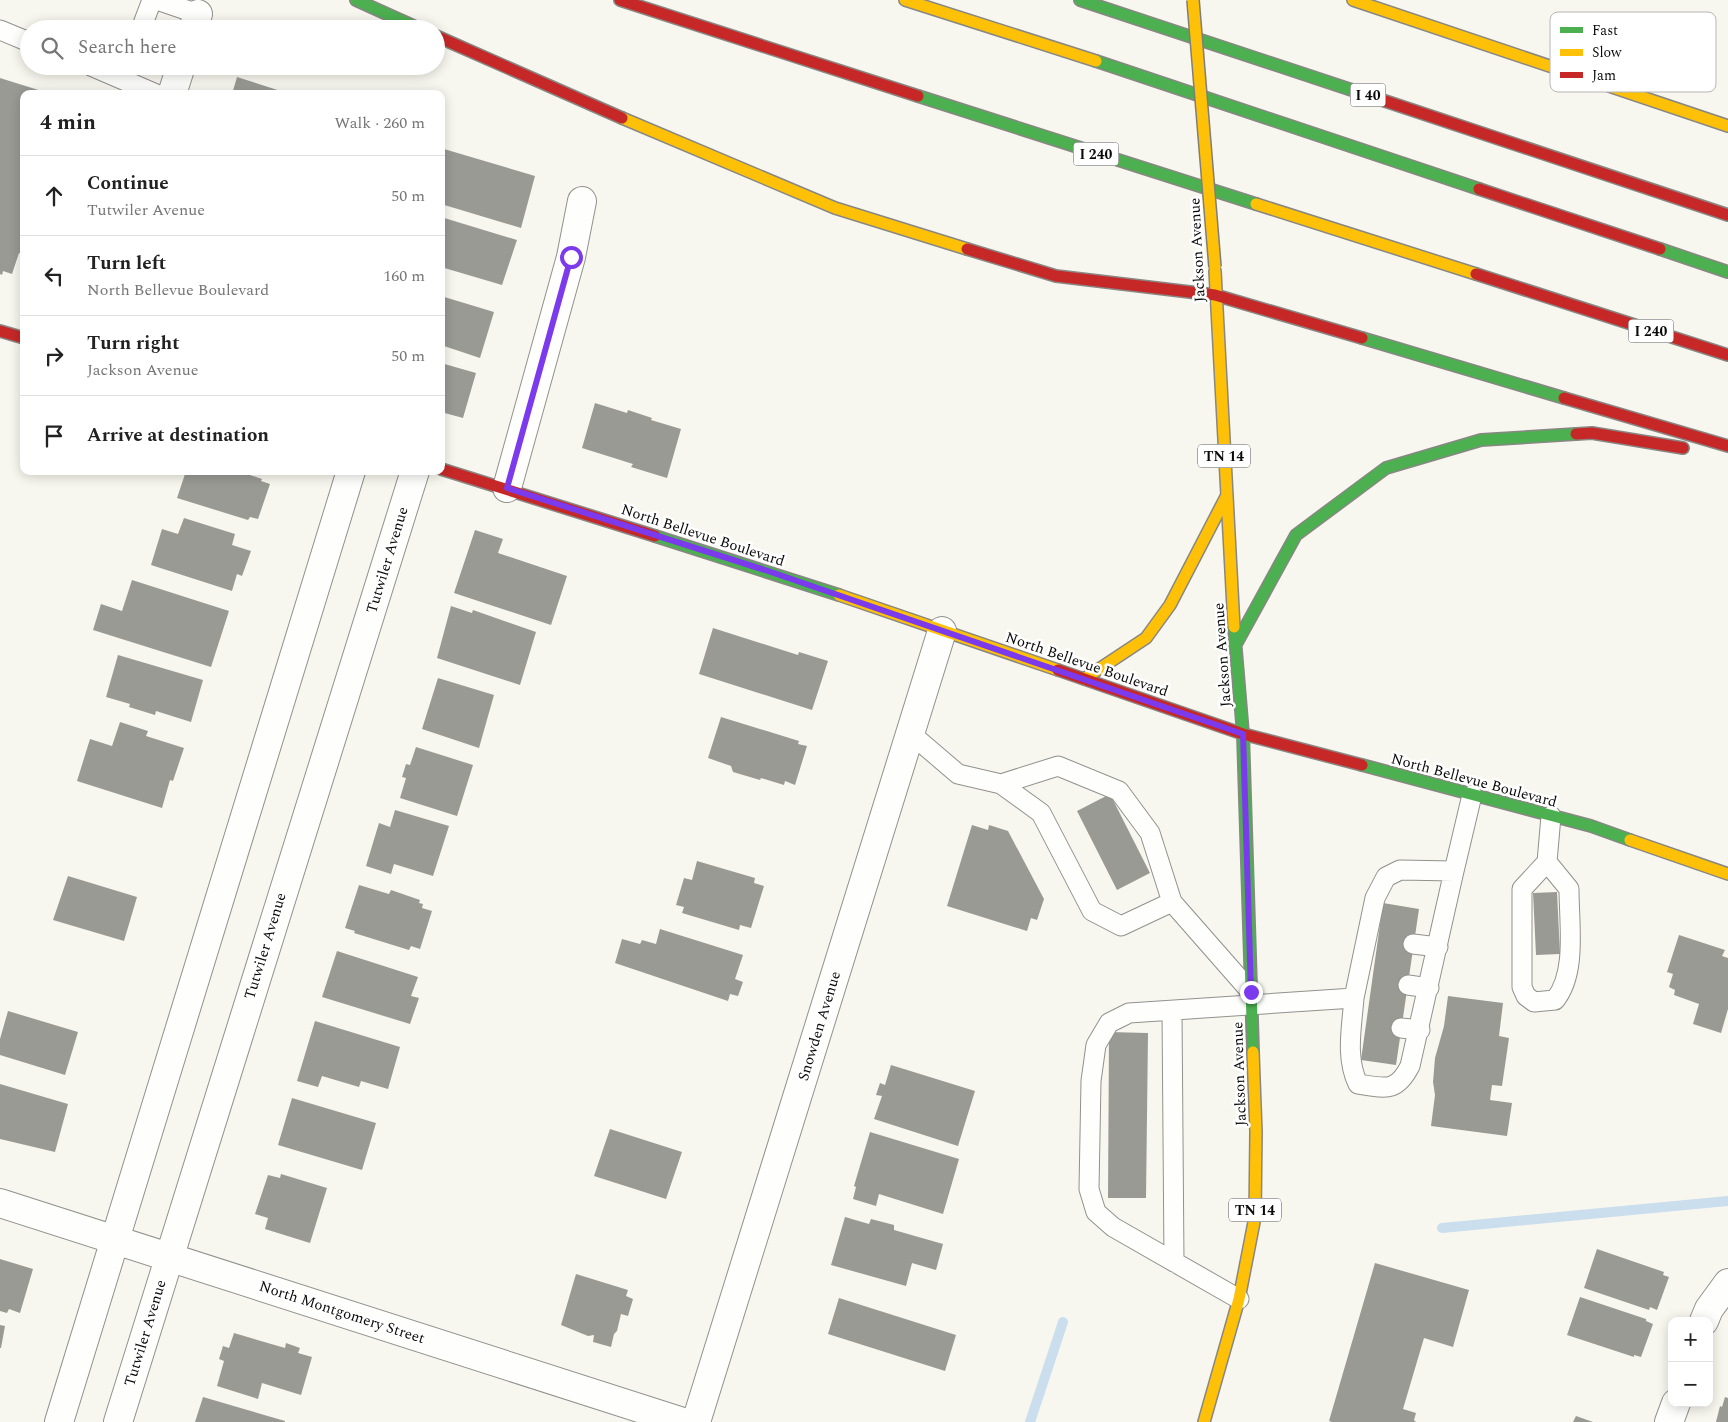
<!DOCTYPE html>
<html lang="en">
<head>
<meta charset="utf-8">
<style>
  body { margin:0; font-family:Spectral,serif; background:#f6f6f6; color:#222 }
  .controls { position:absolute; right:15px; bottom:15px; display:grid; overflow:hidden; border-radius:10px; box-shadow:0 2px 12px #0003 }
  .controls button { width:45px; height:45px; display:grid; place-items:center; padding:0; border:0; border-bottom:1px solid #e0e0e0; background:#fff; color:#222; font:25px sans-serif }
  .stop { position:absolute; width:15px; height:15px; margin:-11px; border:4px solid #7c3aed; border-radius:50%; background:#fff }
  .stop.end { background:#7c3aed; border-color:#fff; box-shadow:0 1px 5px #0008 }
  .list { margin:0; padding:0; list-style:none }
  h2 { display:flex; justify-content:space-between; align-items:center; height:65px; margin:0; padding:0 20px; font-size:21px }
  h2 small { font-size:16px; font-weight:400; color:#767676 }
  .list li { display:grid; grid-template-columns:32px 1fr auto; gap:15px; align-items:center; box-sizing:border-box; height:80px; padding:0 20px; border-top:1px solid #e0e0e0 }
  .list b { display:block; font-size:19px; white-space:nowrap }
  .list p { margin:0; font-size:16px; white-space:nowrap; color:#767676 }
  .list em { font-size:16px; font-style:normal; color:#767676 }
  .icon { flex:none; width:28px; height:28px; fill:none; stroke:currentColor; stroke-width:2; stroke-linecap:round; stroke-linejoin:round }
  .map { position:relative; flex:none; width:1728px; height:1422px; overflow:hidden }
  .search { position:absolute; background:#fff; box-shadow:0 2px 12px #0003; left:20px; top:20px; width:425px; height:55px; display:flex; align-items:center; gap:12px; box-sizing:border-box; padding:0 18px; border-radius:28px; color:#767676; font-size:19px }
  .panel { position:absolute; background:#fff; box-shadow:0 2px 12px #0003; left:20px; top:90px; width:425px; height:385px; border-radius:10px }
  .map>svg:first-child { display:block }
</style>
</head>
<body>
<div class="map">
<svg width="1728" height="1422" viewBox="0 0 1728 1422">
  <rect width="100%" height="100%" fill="#f8f7ef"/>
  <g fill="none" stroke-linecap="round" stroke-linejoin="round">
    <path stroke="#cadeee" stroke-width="10" d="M1442 1228 1728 1201
      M1030 1422 1063 1322"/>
  </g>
  <path fill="#9a9a95" d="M237 77 287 93 286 94H232Z
    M0 78 48 93 24 94V254L19 253 12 274 3 271 2 275 0 274Z
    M444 149 535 176 521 228 441 204V159Z
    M441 217 517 240 502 285 441 267Z
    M441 296 494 312 480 358 441 345Z
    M441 363 476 373 463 418 441 412Z
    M595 403 627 413 628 410 652 418 651 420 681 429 667 478 631 467 633 464 582 448Z
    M186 471H238L262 479 261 481 270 484 258 519 250 517 248 520 177 498Z
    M184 518 235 534 232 545 251 551 242 576 237 574 232 591 151 565 162 529 178 534Z
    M475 530 503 539 498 553 567 576 551 625 454 593Z
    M132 580 229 611 211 667 93 630 101 604 122 611Z
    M451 606 472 613 473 610 536 632 520 685 437 658Z
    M713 628 798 655 799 652 828 661 812 710 699 674Z
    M118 655 203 680 191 722 156 711 155 715 129 707 130 704 106 697Z
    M438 678 494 695 479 748 422 729Z
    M721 717 799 741 798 744 807 746 795 785 785 781 784 785 761 778 760 780 733 772 731 766 708 758Z
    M120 722 148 731 146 736 184 748 173 781 170 780 162 808 77 781 90 739 112 746Z
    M416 747 473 765 457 816 400 798 406 778 402 777 406 764 410 765Z
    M1110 794 1150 873 1117 890 1077 811Z
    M395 810 449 826 433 876 394 864 391 874 366 866 379 823 390 827Z
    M972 825 988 830 989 825 1008 831 1044 899 1037 920 1031 918 1027 931 947 906Z
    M697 861 755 878 754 883 764 886 751 928 740 925 739 930 682 913 684 907 676 905 684 878 692 880Z
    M68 876 137 897 124 941 53 920Z
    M359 885 389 894 391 890 420 900 419 903 423 904 422 908 432 911 420 949 411 946 409 950 354 933 355 931 345 928Z
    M1557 892 1560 954 1536 955 1533 893Z
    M1383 903 1419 909 1396 1065 1361 1060Z
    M660 929 743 955 735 979 743 982 738 996 730 994 728 1001 615 963 622 939 640 944 642 940 656 944Z
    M1679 935 1725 950 1722 956 1728 958V1009L1721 1033 1693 1024 1699 1004 1674 995 1675 990 1669 987 1673 974 1667 972Z
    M337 951 418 977 411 996 419 998 410 1024 322 997Z
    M1448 996 1503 1003 1499 1036 1509 1038 1502 1086 1492 1085 1490 1100 1512 1103 1507 1136 1431 1126 1435 1095 1433 1082 1435 1058 1444 1026Z
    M8 1011 78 1032 65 1075 0 1055V1039Z
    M315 1021 400 1047 388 1089 361 1081 359 1087 322 1076 318 1087 297 1081Z
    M1109 1032 1148 1033 1146 1198H1108Z
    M891 1065 975 1091 958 1146 874 1119 882 1096 876 1095 880 1083 885 1085Z
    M0 1084 68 1104 55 1152 0 1139Z
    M292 1098 376 1123 362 1170 278 1145Z
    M610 1129 682 1152 666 1199 594 1176Z
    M870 1132 959 1159 943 1214 879 1194 876 1206 853 1199 856 1187 854 1186Z
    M281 1174 327 1188 310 1243 265 1229 268 1218 255 1214 268 1175 280 1178Z
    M845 1217 869 1224 871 1219 894 1225V1230L943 1244 936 1270 912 1263 906 1286 831 1265Z
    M1597 1249 1664 1272 1663 1275 1669 1277 1657 1310 1650 1307 1649 1310 1584 1288Z
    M0 1259 33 1269 20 1313 9 1309 7 1313 0 1311Z
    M1375 1263 1469 1290 1453 1347 1424 1338 1403 1409 1416 1413 1414 1420 1416 1422H1332L1329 1421Z
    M576 1274 628 1290 626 1296 633 1299 628 1316 621 1314 617 1331 614 1334 611 1347 593 1342 594 1335 588 1336 561 1325Z
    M1580 1297 1646 1319V1321L1653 1324 1641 1357 1634 1355V1357L1567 1335Z
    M839 1298 956 1335 945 1371 828 1334Z
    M0 1325 5 1326 1 1348H0Z
    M234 1333 285 1348 286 1343 300 1348 298 1353 312 1357 301 1395 262 1383 258 1399 217 1386 224 1361 219 1359 223 1346 229 1348Z
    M203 1397 285 1421V1422H195Z
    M1725 1397 1728 1398V1422H1716L1720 1406 1722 1407Z
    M1576 1416 1593 1422H1573Z"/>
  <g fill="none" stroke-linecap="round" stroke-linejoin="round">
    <defs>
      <path id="lane" d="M157 0 198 14
        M141 29 152 0
        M0 30 29 42
        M91 66 156 94
        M910 733 958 774 1001 784 1058 766 1119 791 1150 833 1172 902 1251 992
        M1001 784 1041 813 1092 911 1121 926 1172 902
        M1547 862 1569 889C1569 924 1577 973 1555 1000L1534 1002 1526 996 1522 987V889L1547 862 1551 816
        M1413 944 1438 947
        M1408 985 1429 988
        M1354 998C1352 1026 1345 1057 1358 1084 1386 1088 1396 1093 1410 1066L1454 871
        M1172 1011 1174 1262
        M1401 1028 1420 1030
        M1239 1299 1113 1227 1096 1212 1089 1189 1091 1081 1096 1045 1109 1023 1129 1013 1354 998 1375 898 1386 877 1400 870 1454 871 1472 795"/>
      <path id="street" d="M193 29 198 14
        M172 94 181 66
        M507 488 571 257 582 201
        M0 1203 683 1422
        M1704 1321 1709 1309 1728 1283
        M59 1422 351 471
        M118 1422 415 471
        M696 1422 942 631
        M1669 1422 1676 1403"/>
      <path id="fast" d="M356 0 420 29
        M1080 0 1379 99
        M1096 61 1479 189
        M918 96 1256 204
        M1660 249 1728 272
        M1362 338 1564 398
        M655 536 839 595
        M1234 627 1243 734 1253 1052
        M1235 646 1296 535 1386 468 1481 440 1576 434
        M1362 765 1591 826 1630 840"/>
      <path id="slow" d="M905 0 1096 61
        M1353 0 1728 126
        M622 118 835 208 967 249
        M1256 204 1476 274
        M1215 271 1234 627
        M839 595 1058 670
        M1084 679 1146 638 1170 605 1226 497
        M1630 840 1728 874
        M1204 1422 1239 1299 1255 1217 1256 1132 1253 1052"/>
      <path id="jam" d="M620 0 918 96
        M436 36 622 118
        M1379 99 1728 215
        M1479 189 1660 249
        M967 249 1056 276 1215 295 1362 338
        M1476 274 1728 355
        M0 331 24 338
        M1564 398 1728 446
        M1576 434 1592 433 1683 448
        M441 469 655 536
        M1058 670 1243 734 1362 765"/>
    </defs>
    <use href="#lane" stroke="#91918d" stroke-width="21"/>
    <use href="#street" stroke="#91918d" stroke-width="30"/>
    <use href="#fast" stroke="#888784" stroke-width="14"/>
    <use href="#slow" stroke="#888784" stroke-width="14"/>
    <use href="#jam" stroke="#888784" stroke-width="14"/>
    <use href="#lane" stroke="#fefefd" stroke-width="19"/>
    <use href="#street" stroke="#fefefd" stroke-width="28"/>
    <use href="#fast" stroke="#4caf50" stroke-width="11"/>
    <use href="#slow" stroke="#ffc107" stroke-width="11"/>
    <use href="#jam" stroke="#c62828" stroke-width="11"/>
    <defs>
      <path id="slow-bridge" d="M1193 0 1215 267"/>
    </defs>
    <use href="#slow-bridge" stroke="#7e7e7a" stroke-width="14" stroke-linecap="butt"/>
    <use href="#slow-bridge" stroke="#ffc107" stroke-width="11"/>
  </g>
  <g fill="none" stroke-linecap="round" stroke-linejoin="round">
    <path stroke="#7c3aed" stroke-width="6" d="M571 257 507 488 768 571 1243 734 1251 992"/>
  </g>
  <g text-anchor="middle" stroke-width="5" stroke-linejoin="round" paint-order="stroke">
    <g fill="#fff" stroke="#545454" stroke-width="1">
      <rect x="1350.5" y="83.5" width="35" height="23" rx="4"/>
      <rect x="1073.5" y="142.5" width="45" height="23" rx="4"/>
      <rect x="1628.5" y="319.5" width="45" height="23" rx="4"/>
      <rect x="1198" y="444.5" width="52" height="23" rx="4"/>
      <rect x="1229" y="1198.5" width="52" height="23" rx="4"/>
    </g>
    <g font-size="14" font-weight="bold" fill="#0a0a0a">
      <text x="1368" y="100">I 40</text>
      <text x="1096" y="159">I 240</text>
      <text x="1651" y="336">I 240</text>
      <text x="1224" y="461">TN 14</text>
      <text x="1255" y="1215">TN 14</text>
    </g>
    <g font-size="15" fill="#0a0a0a" stroke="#fff">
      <text transform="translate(1197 250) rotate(-93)" y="5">Jackson Avenue</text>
      <text transform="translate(703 535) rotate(18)" y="5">North Bellevue Boulevard</text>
      <text transform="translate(387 560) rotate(-73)" y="5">Tutwiler Avenue</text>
      <text transform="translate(1222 655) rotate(-94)" y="5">Jackson Avenue</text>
      <text transform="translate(1087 664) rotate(19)" y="5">North Bellevue Boulevard</text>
      <text transform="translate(1474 780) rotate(15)" y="5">North Bellevue Boulevard</text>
      <text transform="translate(265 946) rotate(-73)" y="5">Tutwiler Avenue</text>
      <text transform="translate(819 1026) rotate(-73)" y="5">Snowden Avenue</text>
      <text transform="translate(1239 1074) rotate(-92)" y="5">Jackson Avenue</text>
      <text transform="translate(342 1312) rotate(18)" y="5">North Montgomery Street</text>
      <text transform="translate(145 1333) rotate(-73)" y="5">Tutwiler Avenue</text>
    </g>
  </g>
  <rect x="1550" y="12" width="166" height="80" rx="8" fill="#fff" stroke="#b6b6b6" stroke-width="1"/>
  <rect x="1560" y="27" width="23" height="6" fill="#4caf50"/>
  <rect x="1560" y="49" width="23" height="7" fill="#ffc107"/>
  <rect x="1560" y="72" width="23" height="6" fill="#c62828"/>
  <g font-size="14" fill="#0a0a0a">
    <text x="1592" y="35">Fast</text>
    <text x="1592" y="57">Slow</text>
    <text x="1592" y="80">Jam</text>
  </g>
</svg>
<div class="controls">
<button>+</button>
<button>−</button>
</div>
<div class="stop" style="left:571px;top:257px"></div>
<div class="stop end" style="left:1251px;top:992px"></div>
<div class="search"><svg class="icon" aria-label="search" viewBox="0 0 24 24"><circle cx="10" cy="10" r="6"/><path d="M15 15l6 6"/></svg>Search here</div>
<section class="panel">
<h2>4 min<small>Walk · 260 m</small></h2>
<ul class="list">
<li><svg class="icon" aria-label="ahead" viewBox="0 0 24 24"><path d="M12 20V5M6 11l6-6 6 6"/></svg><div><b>Continue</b><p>Tutwiler Avenue</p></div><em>50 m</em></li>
<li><svg class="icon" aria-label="left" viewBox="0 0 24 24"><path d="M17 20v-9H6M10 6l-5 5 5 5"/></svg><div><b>Turn left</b><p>North Bellevue Boulevard</p></div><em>160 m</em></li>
<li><svg class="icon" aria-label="right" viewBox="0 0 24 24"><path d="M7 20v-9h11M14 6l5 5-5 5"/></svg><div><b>Turn right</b><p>Jackson Avenue</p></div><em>50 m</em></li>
<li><svg class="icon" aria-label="arrive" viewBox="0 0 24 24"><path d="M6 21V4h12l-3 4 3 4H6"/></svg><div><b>Arrive at destination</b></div></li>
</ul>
</section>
</div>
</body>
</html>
